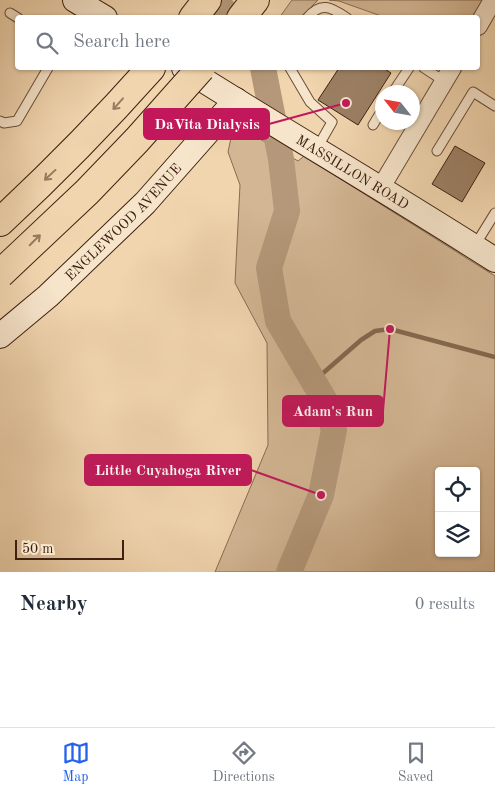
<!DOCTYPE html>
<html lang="en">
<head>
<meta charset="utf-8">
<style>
  body { margin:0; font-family:"Old Standard TT",serif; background:#f2f2f3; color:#1f2937 }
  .controls { position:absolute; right:15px; bottom:15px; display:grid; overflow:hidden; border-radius:5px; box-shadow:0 1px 4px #0004 }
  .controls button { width:45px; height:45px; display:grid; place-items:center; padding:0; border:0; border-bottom:1px solid #e0e1e3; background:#fff; color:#1f2937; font:25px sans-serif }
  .compass { position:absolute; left:375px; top:85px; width:45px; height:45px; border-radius:50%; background:#fff; box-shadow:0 1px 4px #0004; rotate:301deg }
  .scale { position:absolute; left:15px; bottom:12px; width:109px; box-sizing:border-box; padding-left:5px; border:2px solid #3e2110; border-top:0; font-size:14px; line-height:18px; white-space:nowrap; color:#3e2110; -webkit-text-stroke:4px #f6e4cb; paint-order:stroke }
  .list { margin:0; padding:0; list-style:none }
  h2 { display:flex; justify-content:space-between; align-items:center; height:65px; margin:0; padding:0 20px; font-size:21px }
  h2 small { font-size:16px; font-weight:400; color:#747a83 }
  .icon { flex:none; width:28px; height:28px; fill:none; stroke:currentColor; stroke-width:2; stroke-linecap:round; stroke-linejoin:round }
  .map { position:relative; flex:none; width:495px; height:572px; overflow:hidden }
  .search { position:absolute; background:#fff; box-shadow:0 1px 4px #0004; left:15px; right:15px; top:15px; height:55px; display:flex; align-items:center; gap:12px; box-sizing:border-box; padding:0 18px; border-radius:5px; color:#747a83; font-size:19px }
  .sheet { height:155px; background:#fff }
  nav { display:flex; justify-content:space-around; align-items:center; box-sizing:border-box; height:70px; border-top:1px solid #e0e1e3; background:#fff; font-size:14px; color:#747a83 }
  nav a { display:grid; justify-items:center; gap:2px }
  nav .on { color:#2563eb }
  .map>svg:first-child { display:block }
</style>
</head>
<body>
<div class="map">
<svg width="495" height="572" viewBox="0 0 495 572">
  <rect width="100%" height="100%" fill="#f1d5af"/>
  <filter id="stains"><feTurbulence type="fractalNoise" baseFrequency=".004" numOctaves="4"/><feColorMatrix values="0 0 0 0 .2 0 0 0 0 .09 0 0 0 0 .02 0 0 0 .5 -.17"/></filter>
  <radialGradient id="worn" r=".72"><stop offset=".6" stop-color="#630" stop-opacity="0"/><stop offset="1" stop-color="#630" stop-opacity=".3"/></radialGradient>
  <path fill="#d3b694" stroke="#886c52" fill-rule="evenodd" d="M292 0H318L301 17 279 18Z
    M329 0H484L473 18 384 17 339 1Z
    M234 124 298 161 304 156 495 276V572H215L268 445 267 343 235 283 240 185 228 152ZM439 471H476V553H439Z"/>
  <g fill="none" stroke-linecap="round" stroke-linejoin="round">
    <path stroke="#85684f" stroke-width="4.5" d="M314 381 361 340 375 331 390 329 495 357"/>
    <path stroke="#b49879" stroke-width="26" d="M216 0 229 18
      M263 68 281 159 287 211 269 268 278 321 325 401 334 430 321 495 289 572"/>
  </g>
  <path fill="#9b7f63" stroke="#3e2110" d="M339 68H383L391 73 358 125 318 100Z
    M455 146 485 163 462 202 432 184Z"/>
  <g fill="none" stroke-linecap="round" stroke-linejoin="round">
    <defs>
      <path id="lane" d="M10 13 18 18
        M307 18C321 1 331 7 347 18
        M290 68 310 102 332 122 316 150
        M424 68 444 81
        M393 92 409 68
        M0 121 4 123 17 121 48 68
        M373 125 382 110
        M437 151 473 92 495 106
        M474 247 495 213"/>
      <path id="street" d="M478 26 493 0
        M380 189 452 68"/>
      <g id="secondary">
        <path d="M75 0 105 18"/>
        <path id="s1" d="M184 68C287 133 392 194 495 260"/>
        <path id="s2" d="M0 336 48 296 145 203 236 100"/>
      </g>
      <path id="highway" d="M193 18 207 0
        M241 18 255 0
        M0 222C53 173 103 122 151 68"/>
    </defs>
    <use href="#lane" stroke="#6b4e38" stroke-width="11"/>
    <use href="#street" stroke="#6b4e38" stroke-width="20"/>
    <use href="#secondary" stroke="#3e2110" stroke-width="26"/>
    <use href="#highway" stroke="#3e2110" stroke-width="30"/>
    <use href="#lane" stroke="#f6e4cb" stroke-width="9"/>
    <use href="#street" stroke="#f6e4cb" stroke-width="18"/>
    <use href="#secondary" stroke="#f6e4cb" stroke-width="24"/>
    <use href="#highway" stroke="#f1d5af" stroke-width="28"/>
    <defs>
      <path id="highway-bridge" d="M0 274 87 192 137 140 201 68"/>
    </defs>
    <use href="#highway-bridge" stroke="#3e2110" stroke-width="30" stroke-linecap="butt"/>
    <use href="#highway-bridge" stroke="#f1d5af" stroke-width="28"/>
  </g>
  <defs><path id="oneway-shaft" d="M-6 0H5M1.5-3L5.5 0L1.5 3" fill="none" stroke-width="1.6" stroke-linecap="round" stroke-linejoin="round" transform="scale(1.25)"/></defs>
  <g stroke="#987b60">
    <use href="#oneway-shaft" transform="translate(118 104) rotate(132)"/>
    <use href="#oneway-shaft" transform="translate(50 175) rotate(137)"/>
    <use href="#oneway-shaft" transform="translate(35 240) rotate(-45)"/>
  </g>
  <g text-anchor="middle" stroke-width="4.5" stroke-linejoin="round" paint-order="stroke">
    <g font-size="14" fill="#3e2110" stroke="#f6e4cb">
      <text dy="5" stroke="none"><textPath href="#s1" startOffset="198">MASSILLON ROAD</textPath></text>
      <text dy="5" stroke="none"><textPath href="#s2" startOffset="168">ENGLEWOOD AVENUE</textPath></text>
    </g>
  </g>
  <path fill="none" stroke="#c2185b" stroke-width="2" d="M346 103L269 124M390 329L383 411M321 495L251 470"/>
  <g fill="#c2185b" stroke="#f6e4cb" stroke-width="2">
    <circle cx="346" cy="103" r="5"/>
    <circle cx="390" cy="329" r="5"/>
    <circle cx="321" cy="495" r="5"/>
  </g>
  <g fill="#c2185b" stroke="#c2185b" stroke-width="2">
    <rect x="144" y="109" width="125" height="30" rx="5"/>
    <rect x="283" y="396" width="100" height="30" rx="5"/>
    <rect x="85" y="455" width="166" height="30" rx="5"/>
  </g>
  <g font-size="15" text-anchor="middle" font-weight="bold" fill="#fff">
    <text x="207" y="129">DaVita Dialysis</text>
    <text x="333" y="416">Adam's Run</text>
    <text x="168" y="475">Little Cuyahoga River</text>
  </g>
  <rect width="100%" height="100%" filter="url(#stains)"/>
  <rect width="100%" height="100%" fill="url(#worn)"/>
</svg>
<div class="controls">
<button><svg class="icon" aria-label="locate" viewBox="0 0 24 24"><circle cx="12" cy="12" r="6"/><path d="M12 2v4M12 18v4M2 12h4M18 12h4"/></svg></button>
<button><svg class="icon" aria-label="layers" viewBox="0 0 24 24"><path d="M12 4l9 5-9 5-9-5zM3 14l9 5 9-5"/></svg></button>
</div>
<svg class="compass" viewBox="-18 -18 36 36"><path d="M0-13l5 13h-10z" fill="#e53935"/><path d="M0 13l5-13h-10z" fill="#747a83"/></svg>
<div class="scale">50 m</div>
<div class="search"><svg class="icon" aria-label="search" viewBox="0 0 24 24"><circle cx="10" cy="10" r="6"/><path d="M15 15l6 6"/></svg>Search here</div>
</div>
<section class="sheet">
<h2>Nearby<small>0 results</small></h2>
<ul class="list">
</ul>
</section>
<nav>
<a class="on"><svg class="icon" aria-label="map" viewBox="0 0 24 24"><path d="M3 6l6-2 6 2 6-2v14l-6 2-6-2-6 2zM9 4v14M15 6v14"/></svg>Map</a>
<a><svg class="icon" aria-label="directions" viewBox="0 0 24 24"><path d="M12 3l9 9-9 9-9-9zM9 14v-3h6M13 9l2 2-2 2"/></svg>Directions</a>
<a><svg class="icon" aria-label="saved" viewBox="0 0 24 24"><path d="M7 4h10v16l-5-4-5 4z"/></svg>Saved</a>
</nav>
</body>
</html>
